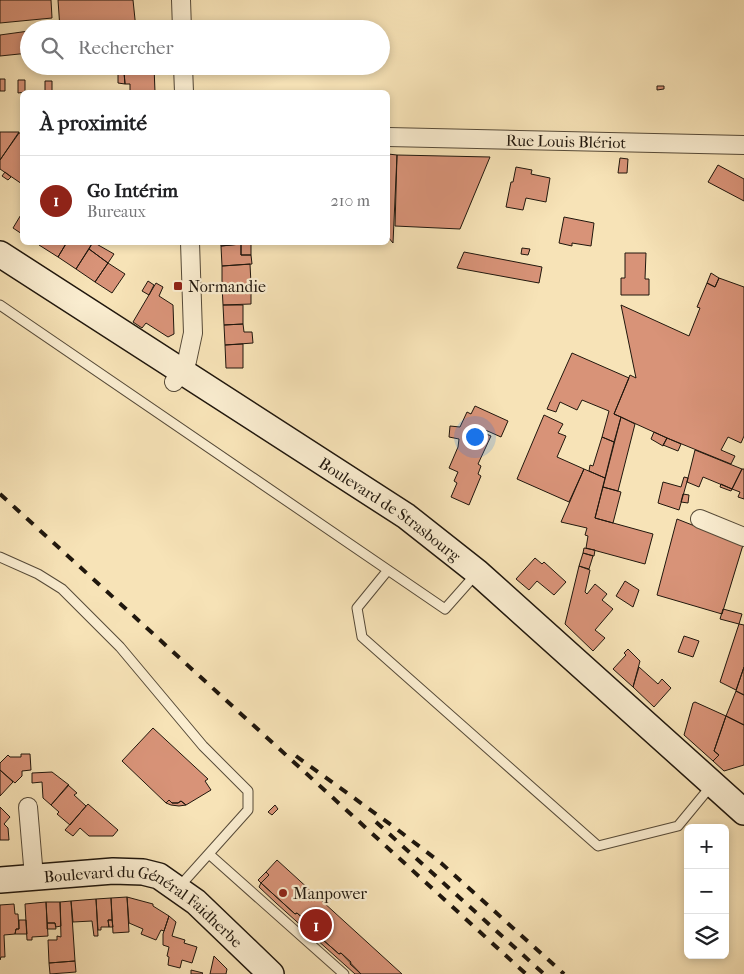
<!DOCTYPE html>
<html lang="fr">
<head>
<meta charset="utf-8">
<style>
  body { margin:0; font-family:"IM FELL French Canon",serif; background:#f2f2f2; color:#202124 }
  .controls { position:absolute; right:15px; bottom:15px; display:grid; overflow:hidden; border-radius:8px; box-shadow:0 2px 8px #0003 }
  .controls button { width:45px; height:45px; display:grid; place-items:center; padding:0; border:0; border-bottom:1px solid #e0e0e0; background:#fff; color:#202124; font:25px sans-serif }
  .you { position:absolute; left:474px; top:436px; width:18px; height:18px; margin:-12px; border:4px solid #fff; border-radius:50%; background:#1a73e8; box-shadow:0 0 0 8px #1a73e833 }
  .badge { display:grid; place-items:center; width:32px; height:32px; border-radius:50%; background:#8f2418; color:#fff; font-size:16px; font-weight:700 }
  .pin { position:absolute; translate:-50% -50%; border:2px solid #fff; box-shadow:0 1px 5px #0006 }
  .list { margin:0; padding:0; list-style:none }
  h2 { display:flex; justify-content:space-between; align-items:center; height:65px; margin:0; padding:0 20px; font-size:21px }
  h2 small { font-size:16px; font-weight:400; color:#757577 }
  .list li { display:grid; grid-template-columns:32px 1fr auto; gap:15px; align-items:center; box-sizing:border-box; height:90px; padding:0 20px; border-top:1px solid #e0e0e0 }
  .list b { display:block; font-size:19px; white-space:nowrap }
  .list p { margin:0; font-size:16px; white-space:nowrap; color:#757577 }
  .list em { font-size:16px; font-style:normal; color:#757577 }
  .icon { flex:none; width:28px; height:28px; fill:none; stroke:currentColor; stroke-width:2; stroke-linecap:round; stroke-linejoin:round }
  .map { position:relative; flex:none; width:744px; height:974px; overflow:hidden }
  .search { position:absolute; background:#fff; box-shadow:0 2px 8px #0003; left:20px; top:20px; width:370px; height:55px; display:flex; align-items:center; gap:12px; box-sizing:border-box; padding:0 18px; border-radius:28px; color:#757577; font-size:19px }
  .panel { position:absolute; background:#fff; box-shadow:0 2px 8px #0003; left:20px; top:90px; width:370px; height:155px; border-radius:8px }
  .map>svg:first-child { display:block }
</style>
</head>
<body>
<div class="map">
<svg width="744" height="974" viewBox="0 0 744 974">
  <rect width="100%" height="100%" fill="#f7e3b7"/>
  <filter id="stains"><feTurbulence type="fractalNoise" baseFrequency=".004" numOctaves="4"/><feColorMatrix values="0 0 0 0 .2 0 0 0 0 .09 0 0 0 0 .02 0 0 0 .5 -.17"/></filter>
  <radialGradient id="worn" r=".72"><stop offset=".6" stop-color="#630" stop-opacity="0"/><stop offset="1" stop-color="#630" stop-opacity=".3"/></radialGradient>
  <path fill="#d89378" stroke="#20170d" d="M0 0H51L52 18 0 23Z
    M58 0H133L136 29H60Z
    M29 31V53L0 56V35Z
    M118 66H154L155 92H130V84H125L124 72H118Z
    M118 72H124L125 84 118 83Z
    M0 79H5V91H0Z
    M18 80H25V92L18 93Z
    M45 81H52V92H45Z
    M657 86H664V89L657 90Z
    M0 132H19L0 160Z
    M19 133H22V184L0 169V160Z
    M388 154 397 155 393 243 388 237Z
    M397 155 490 157 460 229 395 226Z
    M620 158 628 159 627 173H618Z
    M718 165 744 179V201L708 182Z
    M516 167 532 170 531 174 550 178 546 202 526 198 523 210 506 207 511 182H513Z
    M5 172 11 177 8 180 2 176Z
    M22 213V234L13 228Z
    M564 217 594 223 591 246 572 243V246L559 243Z
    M40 242H67L58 257 39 245Z
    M67 242H93L76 269 58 257Z
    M93 242 114 254 108 263 89 249Z
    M220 242H241V244L221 246Z
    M241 244H251V255H241Z
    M241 244V255H251L252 264 222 266 221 246Z
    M522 248 530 249 528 255 521 254Z
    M89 249 108 263 95 282 76 269Z
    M464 252 542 267 539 283 457 268Z
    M625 253H646L645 279H649V295H621V278H625Z
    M108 263 125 274 112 293 95 282Z
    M250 264 251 284 222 286V266Z
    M711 273 719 278 715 287 707 283Z
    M719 278 744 287V436L741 443 728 437 721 450 735 456 731 464 667 438 614 414 630 375 636 378 621 305 689 336 700 308 697 307 707 283 715 287Z
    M148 281 154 285 149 295 142 291Z
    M156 283 163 287 159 296 173 305 174 334 168 337 146 323 142 328 133 322Z
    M251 284V304L223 305 222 286Z
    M223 305H243V324L224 325Z
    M243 324 244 332H252L253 343 225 345 224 325Z
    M243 344V368H226L225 345Z
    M572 353 629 378 614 414 621 417 614 442 602 437 609 411 582 400 577 410 560 402 556 412 547 409Z
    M475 406 508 421 501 437 483 429 482 432 491 436 478 464 481 466 478 474 481 476 469 505 451 497 457 483 454 481 458 472 449 468 458 447 459 439 449 437 450 426 460 427 467 412 471 414Z
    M544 415 563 424 558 433 566 436 557 457 584 469 569 502 517 479Z
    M621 417 635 424 618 491 603 487Z
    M654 432 667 438 663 446 651 439Z
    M602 437 614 442 605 478 589 471 590 465 593 466Z
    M667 438 681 444 678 451 663 445Z
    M695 450 742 469 732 489 703 477 699 487 687 482Z
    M584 469 605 478 595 518 653 534 645 564 586 548 588 536 585 535 587 528 561 522Z
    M742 469H744V499L738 497 740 492 732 489Z
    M684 477 688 478 679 510 658 503 663 482 681 487Z
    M721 484 732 489 731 491 720 487Z
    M603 487 621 492 613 523 595 518Z
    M683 494 689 495 688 503 681 502Z
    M677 519 743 545 722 614 657 595Z
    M584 548 595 550 594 556 583 553Z
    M583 553 593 556 589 569 579 566Z
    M535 558 542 564 544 562 566 582 554 595 537 581 529 590 516 579Z
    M579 566 590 570 585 592 587 594 595 584 607 594 602 600 613 609 595 630 605 638 593 651 565 624Z
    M625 581 639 590 633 607 616 596Z
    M723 609 742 614 739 624 720 619Z
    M739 624 744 625V667L736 690 720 682Z
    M684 636 699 641 693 657 678 652Z
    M628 649 640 661 633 687 613 669 626 655 624 653Z
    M639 667 658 684 662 679 671 688 654 707 633 687Z
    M744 667V695L736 691Z
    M736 691 744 695V725L726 716Z
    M695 702 726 716 714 751 719 755 713 761 684 735 693 703Z
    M726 716 744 725V765L724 771 713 761 719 755 714 751Z
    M153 728 208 779 205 781 211 790 186 805 181 801 178 803H172L169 800 166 803 122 761Z
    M21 754H30L31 770 22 771V776L15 783 0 770V763L8 755 10 757H21Z
    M0 770 13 782 0 796Z
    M52 772 69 785 51 805 43 798 42 782 32 783V773Z
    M68 785 77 793 74 795 86 806 70 825 57 814 59 812 51 805Z
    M169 800 172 803H178L181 801 186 805 179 806 171 805 166 803Z
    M88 804 118 830 113 836H89L80 828 73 836 65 830Z
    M275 805 278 809 272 815 268 812Z
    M0 807 10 817 4 824 8 828 9 840H0Z
    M277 860 402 974H361L350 964 351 962 341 953 339 954 305 924 307 922 297 913 295 914 261 883 269 875 266 872Z
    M266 872 269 875 261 883 258 880Z
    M261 883 295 914 297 913 307 922 305 924 339 954 341 953 361 974H355L276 903 259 887Z
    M127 897 153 904V906L169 916 164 931 161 930 156 940 141 934 143 929 129 923Z
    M127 897 129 932 113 933 111 898Z
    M111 898 112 920H108L109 927H101V930H98L96 899Z
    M96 899 98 936H94L92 921 73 922 71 901Z
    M71 901 75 961 49 963 48 940H57V936L61 937 60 902Z
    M46 902 48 936 32 937V940H27L25 904Z
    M46 902H60L61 926 56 927 55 923H47Z
    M14 904 15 914H18L19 929H16L15 934 4 935 5 957H1L0 960V905Z
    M169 916 176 922 172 936 185 940 184 943 197 947 192 963 182 960 180 968 168 965 169 957 167 956 169 947 163 945V934Z
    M19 920H26L27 934H15L16 929H19Z
    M108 920H112L113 927H109Z
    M47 923H55L56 929H47Z
    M214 956 227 969 226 974H210Z
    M75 961 76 972 50 974 49 963Z
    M191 970 203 973 202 974H191Z"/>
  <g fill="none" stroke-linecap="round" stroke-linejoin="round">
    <defs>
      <path id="lane" d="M0 305 445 609 476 574
        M0 557 38 574 62 589 120 647 203 746 248 791V810L179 887
        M388 570 357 608 362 637 598 846 678 826 711 786
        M209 854 344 974"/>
      <g id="street">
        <path d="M181 0 182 29"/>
        <path d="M183 66 184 92"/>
        <path id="s1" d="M388 137 744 145"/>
        <path d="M174 382 187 361 193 333 190 242"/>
        <path d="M700 519 744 537"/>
        <path d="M28 807 34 877"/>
      </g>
      <g id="secondary">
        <path id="s2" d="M0 254 406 516 477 572 744 812"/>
        <path id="s3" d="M0 880 113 871 143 872 159 876 196 902 271 974"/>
      </g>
    </defs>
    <use href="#lane" stroke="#564a38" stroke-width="11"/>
    <use href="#street" stroke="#564a38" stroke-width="20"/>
    <use href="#secondary" stroke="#20170d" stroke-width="28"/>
    <use href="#lane" stroke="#faedd0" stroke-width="9"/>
    <use href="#street" stroke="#faedd0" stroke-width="18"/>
    <use href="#secondary" stroke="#faedd0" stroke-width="25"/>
    <path stroke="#20170d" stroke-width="4" stroke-dasharray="9 9" stroke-linecap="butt" d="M0 494 526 974
      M296 756 394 827 441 863 564 974
      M376 822 544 974"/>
  </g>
  <g fill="#8f2418" stroke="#faedd0" stroke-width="2">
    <rect x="173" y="281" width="10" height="10" rx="2.5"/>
    <circle cx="283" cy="893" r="5"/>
  </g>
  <g text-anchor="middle" stroke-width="4.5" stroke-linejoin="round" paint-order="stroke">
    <g font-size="16" fill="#20170d" stroke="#faedd0">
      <text dy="6" stroke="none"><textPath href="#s1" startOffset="178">Rue Louis Blériot</textPath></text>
      <text dy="6" stroke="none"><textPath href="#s2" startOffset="466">Boulevard de Strasbourg</textPath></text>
      <text dy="6" stroke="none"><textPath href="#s3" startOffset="155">Boulevard du Général Faidherbe</textPath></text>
    </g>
    <g font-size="16" fill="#20170d" stroke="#faedd0" text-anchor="start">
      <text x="188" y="292">Normandie</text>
      <text x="293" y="899">Manpower</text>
    </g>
  </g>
  <rect width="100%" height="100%" filter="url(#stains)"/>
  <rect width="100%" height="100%" fill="url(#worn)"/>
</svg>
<div class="controls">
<button>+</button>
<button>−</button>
<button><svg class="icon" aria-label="layers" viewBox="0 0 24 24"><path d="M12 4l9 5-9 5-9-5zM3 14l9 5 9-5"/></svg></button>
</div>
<div class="you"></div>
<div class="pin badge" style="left:316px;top:925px">1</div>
<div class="search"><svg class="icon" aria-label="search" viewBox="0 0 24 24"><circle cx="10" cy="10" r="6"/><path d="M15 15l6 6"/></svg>Rechercher</div>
<section class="panel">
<h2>À proximité<small></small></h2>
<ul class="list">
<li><span class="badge">1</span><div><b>Go Intérim</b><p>Bureaux</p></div><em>210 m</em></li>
</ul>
</section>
</div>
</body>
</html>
